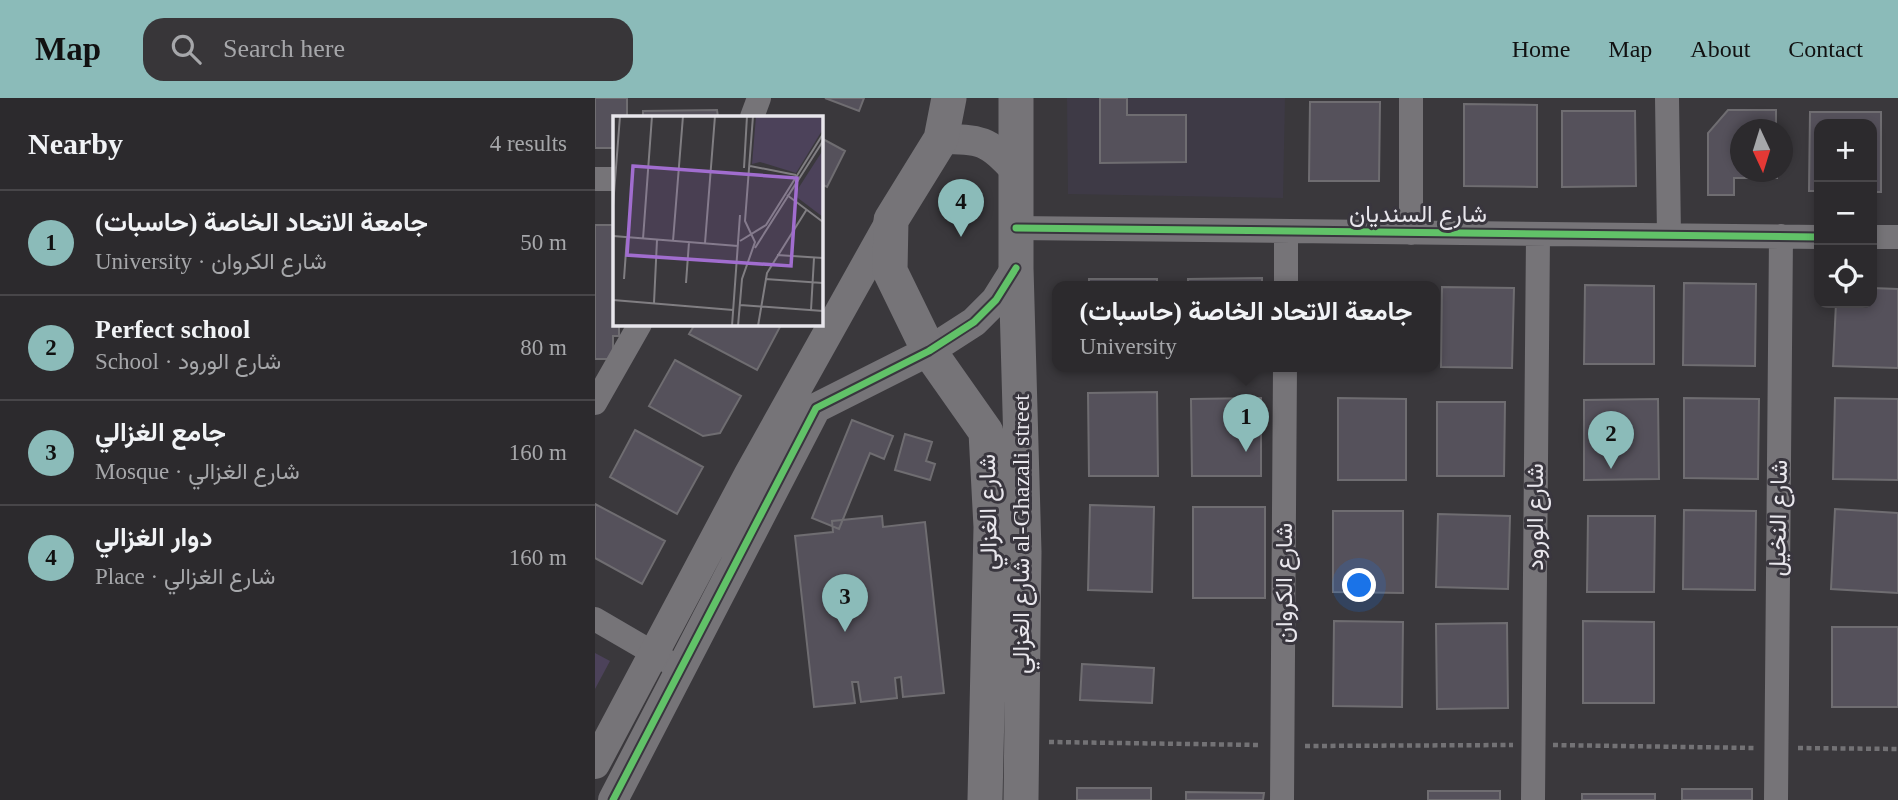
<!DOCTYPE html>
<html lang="en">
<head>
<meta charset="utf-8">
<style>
  body { margin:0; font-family:"Times New Roman",Vazirmatn,serif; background:#383639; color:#f1f3f6 }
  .controls { position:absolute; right:21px; top:21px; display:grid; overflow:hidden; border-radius:14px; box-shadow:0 4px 10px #0003 }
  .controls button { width:63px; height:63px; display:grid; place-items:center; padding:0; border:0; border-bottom:2px solid #484649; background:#2c2a2d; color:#f1f3f6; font:35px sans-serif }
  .compass { position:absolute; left:1135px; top:21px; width:63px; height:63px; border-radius:50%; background:#2c2a2d; box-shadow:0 4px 10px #0003; rotate:176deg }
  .you { position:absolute; left:765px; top:488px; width:24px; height:24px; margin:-18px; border:5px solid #fff; border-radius:50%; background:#1a73e8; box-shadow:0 0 0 10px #1a73e833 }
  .badge { display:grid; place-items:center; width:46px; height:46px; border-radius:50%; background:#8bbbb9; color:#111; font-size:23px; font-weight:700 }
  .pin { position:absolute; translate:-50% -58px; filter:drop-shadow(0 2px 4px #0008) }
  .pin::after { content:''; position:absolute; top:37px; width:24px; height:21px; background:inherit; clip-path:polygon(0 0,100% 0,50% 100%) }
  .popup { position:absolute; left:457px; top:183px; width:388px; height:91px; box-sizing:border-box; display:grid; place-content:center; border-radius:14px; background:#2c2a2d; filter:drop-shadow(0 2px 5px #0005); font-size:23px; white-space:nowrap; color:#a6a7aa }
  .popup b { font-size:26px; color:#f1f3f6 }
  .popup::after { content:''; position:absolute; left:50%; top:100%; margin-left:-14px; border:14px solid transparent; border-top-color:#2c2a2d }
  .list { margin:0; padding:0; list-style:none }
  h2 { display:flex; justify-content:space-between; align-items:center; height:91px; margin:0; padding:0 28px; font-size:30px }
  h2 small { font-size:23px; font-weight:400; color:#a6a7aa }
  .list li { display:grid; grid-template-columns:46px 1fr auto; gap:21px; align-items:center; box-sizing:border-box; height:105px; padding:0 28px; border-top:2px solid #484649 }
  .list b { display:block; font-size:26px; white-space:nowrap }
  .list p { margin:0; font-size:23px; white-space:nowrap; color:#a6a7aa }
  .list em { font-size:23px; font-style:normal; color:#a6a7aa }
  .icon { flex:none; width:38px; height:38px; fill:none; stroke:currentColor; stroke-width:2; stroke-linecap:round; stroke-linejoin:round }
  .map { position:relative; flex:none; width:1303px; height:702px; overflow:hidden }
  header { display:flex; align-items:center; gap:42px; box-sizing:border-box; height:98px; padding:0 35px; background:#8bbbb9; color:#111 }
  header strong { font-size:33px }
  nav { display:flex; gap:38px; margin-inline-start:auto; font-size:24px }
  .search { width:490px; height:63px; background:#383639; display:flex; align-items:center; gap:18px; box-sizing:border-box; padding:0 24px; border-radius:21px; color:#a6a7aa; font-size:26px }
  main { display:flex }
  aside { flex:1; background:#2c2a2d }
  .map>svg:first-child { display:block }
</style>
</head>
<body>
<header>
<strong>Map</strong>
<div class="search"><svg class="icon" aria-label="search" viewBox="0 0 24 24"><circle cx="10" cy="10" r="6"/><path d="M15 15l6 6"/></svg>Search here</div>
<nav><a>Home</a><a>Map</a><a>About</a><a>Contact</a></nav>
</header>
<main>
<aside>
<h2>Nearby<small>4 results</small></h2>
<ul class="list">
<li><span class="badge">1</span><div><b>جامعة الاتحاد الخاصة (حاسبات)</b><p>University · شارع الكروان</p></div><em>50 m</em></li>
<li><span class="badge">2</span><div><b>Perfect school</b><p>School · شارع الورود</p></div><em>80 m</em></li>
<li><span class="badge">3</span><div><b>جامع الغزالي</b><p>Mosque · شارع الغزالي</p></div><em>160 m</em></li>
<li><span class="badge">4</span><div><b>دوار الغزالي</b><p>Place · شارع الغزالي</p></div><em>160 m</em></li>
</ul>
</aside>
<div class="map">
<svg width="1303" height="702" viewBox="0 0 1303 702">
  <rect width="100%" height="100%" fill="#3a383c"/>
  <path fill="#3e3a46" d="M472 0H690L688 100 473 96Z"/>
  <path fill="#4c425a" d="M0 555 15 563 0 591Z"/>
  <path fill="#55515b" stroke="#6f6d71" stroke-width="2" d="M0 0H32V19H19V50H0Z
    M230 0H269L264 13Z
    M505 0H532V17H591V64L505 65Z
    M715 4H785L784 83H714Z
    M869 6 942 7V89L869 88Z
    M122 12 123 19H48V13Z
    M1133 12H1181V32H1146V74H1182V80H1139V97H1113V35Z
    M967 13H1040L1041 88 967 89Z
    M1215 14H1286V94H1277V26H1224V93H1214Z
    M226 40 250 53 232 89 226 86Z
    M0 127H19V226H24V238H18V261H0Z
    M667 180V188H593V181Z
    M494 181H562V188H494Z
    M1089 185 1161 186 1160 268 1088 267Z
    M990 187 1059 188V266H989Z
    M847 189 919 190 917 270 846 269Z
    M1277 190 1303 191V270L1238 268 1241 205H1277Z
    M100 226H185L186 227 162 272 94 236Z
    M80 262 146 298 125 335 108 338 54 308Z
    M742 268H810V270H742Z
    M562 294 563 378H494L493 295Z
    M666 300V378H597L596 301Z
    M743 300 811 301V382H743Z
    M1089 300 1164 301 1163 381 1089 380Z
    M1240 300 1303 301V382L1238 381Z
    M1063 301 1064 381 989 382V302Z
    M842 304H910L909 378H842Z
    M257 322 298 338 289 361 275 355 244 431 217 420Z
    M40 332 108 369 82 416 15 379Z
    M310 336 337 344 331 363 340 366 335 382 300 372Z
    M0 406 70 443 47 486 0 460Z
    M495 407 559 409 557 494 493 492Z
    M598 409H670V500H598Z
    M1240 411 1303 415V495L1236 491Z
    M1089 412 1161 413 1160 492 1088 491Z
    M738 413H808V495L738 494Z
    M843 416 915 418 913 491 841 489Z
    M287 418 288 429 330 424 349 595 308 599 306 579 300 580 302 600 266 604 263 584H257L260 605 219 609 200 438 238 434 237 423Z
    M993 418H1060L1059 494H992Z
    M739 523 808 524 807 609 738 608Z
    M988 523 1059 524V605H988Z
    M912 525 913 610 842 611 841 526Z
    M1237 529H1303V609H1237Z
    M487 566 559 570 557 605 485 602Z
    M482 690H556V702H482Z
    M1087 691H1157V702H1087Z
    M833 693H905V702H833Z
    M591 694 669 695 668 702H591Z
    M987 696H1060V702H987Z"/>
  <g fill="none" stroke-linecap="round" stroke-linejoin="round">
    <path stroke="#737275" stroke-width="4.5" stroke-dasharray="5 3.5" stroke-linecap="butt" d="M454 644 666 647
      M958 647 1160 650
      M710 648 918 647
      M1203 650 1303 651"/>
    <path stroke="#767478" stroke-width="24" d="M1072 0 1074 137
      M157 19 164 0
      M0 81H19
      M421 130 1224 139
      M816 135V0
      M1277 139H1303
      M691 188V135
      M0 305 45 226
      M0 521 84 570
      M687 702 690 268
      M938 702 943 137
      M1181 702 1186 138"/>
    <path stroke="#767478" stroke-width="30" d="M346 41C385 41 393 42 419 71
      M0 666 154 376 296 122
      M18 702 221 310 334 253 379 224 401 202 421 170"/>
    <path stroke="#767478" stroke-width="35" d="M354 0 346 41 296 122 295 173 334 253 391 334 396 429 390 702
      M421 0V170L429 454 426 702"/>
    <defs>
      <path id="cycleway" d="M421 130 1224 139
        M18 702 221 310 334 253 379 224 401 202 421 170"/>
    </defs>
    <use href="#cycleway" stroke="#39363e" stroke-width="11"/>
    <use href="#cycleway" stroke="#61c268" stroke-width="7"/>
  </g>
  <g text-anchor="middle" stroke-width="6" stroke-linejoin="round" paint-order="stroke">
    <g font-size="24" fill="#e8e6ec" stroke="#39363e">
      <text x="823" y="124">شارع السنديان</text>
      <text transform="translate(393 414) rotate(-91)" y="8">شارع الغزالي</text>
      <text transform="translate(940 419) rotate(-90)" y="8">شارع الورود</text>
      <text transform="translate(1183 420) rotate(-89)" y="8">شارع النخيل</text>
      <text transform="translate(426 436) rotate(-90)" y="8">شارع الغزالي al-Ghazali street</text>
      <text transform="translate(689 485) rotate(-90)" y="8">شارع الكروان</text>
    </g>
  </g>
  <g transform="translate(18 18)">
    <rect width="210" height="210" fill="#3a383c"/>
    <path d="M143 0H210V13L183 57 147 46 139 48ZM210 34V101L181 79Z" fill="#4c425a"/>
    <path fill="none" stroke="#807e82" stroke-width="2" d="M137 50 183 59M131 52 134 0M174 79 210 106M0 90 7 0M0 120 125 130M30 123 39 0M60 125 70 0M127 125 153 109 210 18M92 127 102 0M142 132 210 25M164 139 210 142M11 163 14 121M152 163 210 167M73 167 76 126M0 184 120 194M41 187 44 124M127 189 210 195M198 194 201 142M119 210 127 99M125 210 129 163 142 126 132 105 140 0M145 210 154 157 194 93"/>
    <path fill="#a16dcf" fill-opacity="0.15" stroke="#a16dcf" stroke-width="3.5" d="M20 50 184 62 178 150 14 139Z"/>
    <rect width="210" height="210" fill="none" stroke="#e8e6ec" stroke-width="3.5"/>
  </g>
</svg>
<div class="controls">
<button>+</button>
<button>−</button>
<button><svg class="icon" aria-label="locate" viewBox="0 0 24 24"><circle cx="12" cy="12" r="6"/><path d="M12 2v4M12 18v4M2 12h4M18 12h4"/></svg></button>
</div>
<svg class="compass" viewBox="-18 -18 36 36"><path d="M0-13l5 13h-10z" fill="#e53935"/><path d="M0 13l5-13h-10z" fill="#a6a7aa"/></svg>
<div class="you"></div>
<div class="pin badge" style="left:651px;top:354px">1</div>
<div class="popup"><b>جامعة الاتحاد الخاصة (حاسبات)</b>University</div>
<div class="pin badge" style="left:1016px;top:371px">2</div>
<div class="pin badge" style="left:250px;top:534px">3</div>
<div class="pin badge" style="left:366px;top:139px">4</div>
</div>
</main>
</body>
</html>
